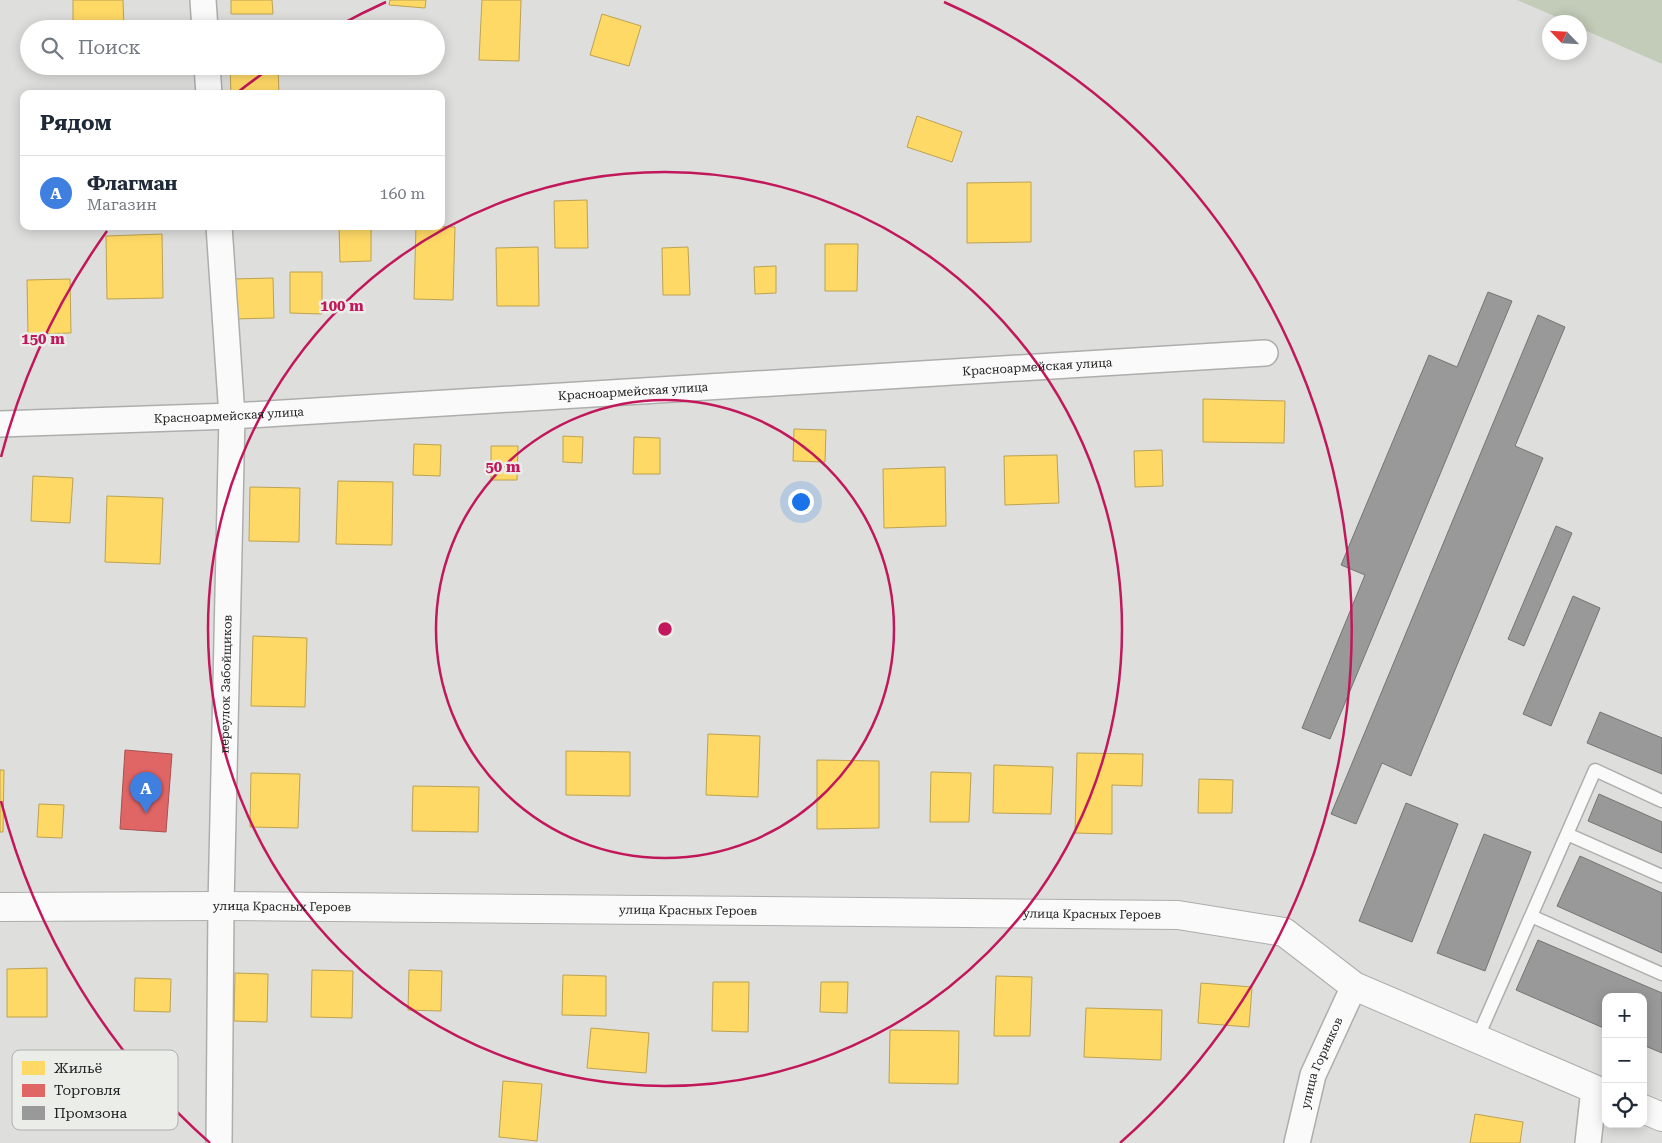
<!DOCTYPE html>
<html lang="ru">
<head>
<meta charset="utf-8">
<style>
  body { margin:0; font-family:"Roboto Serif",serif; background:#f6f6f7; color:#1f2937 }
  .controls { position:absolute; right:15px; bottom:15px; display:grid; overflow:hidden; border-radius:10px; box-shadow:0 2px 12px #0003 }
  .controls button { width:45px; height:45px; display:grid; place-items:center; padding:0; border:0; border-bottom:1px solid #e0e1e3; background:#fff; color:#1f2937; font:25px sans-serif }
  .compass { position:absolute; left:1542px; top:15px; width:45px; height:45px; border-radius:50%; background:#fff; box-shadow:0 2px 12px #0003; rotate:295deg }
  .you { position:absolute; left:800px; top:501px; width:18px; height:18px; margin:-12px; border:4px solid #fff; border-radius:50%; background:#1a73e8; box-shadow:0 0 0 8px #1a73e833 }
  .badge { display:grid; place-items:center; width:32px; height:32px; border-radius:50%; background:#0b8043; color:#fff; font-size:16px; font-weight:700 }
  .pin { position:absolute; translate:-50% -41px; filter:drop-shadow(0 1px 2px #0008) }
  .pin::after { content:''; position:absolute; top:26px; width:18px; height:15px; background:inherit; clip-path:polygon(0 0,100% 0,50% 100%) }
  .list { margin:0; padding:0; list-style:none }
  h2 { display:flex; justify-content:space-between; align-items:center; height:65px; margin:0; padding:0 20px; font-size:21px }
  h2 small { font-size:16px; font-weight:400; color:#747a83 }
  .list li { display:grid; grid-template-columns:32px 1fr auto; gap:15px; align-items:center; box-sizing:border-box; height:75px; padding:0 20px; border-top:1px solid #e0e1e3 }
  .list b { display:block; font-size:19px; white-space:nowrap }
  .list p { margin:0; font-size:16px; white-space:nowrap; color:#747a83 }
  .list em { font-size:16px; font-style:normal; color:#747a83 }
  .icon { flex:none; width:28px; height:28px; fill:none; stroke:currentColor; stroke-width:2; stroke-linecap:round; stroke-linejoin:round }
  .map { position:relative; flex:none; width:1662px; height:1143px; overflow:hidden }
  .search { position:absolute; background:#fff; box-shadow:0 2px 12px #0003; left:20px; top:20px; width:425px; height:55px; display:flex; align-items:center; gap:12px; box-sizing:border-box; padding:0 18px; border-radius:28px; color:#747a83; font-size:19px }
  .panel { position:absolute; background:#fff; box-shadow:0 2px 12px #0003; left:20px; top:90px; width:425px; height:140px; border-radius:10px }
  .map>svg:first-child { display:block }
</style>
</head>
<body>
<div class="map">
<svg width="1662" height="1143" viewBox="0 0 1662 1143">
  <rect width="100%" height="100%" fill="#dedfdc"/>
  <path fill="#c3ccb8" d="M1517 0H1662V64L1580 28V22H1568Z"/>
  <path fill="#ffd966" stroke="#bca251" d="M73 0H123L124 29H73Z
    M231 0H272L273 14H231Z
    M390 0H426L425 8 389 5Z
    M482 0H521L519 61 479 60Z
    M602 14 641 26 629 66 590 55Z
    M230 66H278L279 94H231Z
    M917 116 962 132 952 162 907 147Z
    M1031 182V242L967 243V183Z
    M587 200 588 248H555L554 201Z
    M339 226H371V261L340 262Z
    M416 226 455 227 453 300 414 299Z
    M162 234 163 298 107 299 106 236Z
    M825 244H858L857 291H825Z
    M538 247 539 306H497L496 248Z
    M688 247 690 295H663L662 248Z
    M776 266V293L755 294 754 267Z
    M290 272H322V314L290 313Z
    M273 278 274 318 234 319 233 279Z
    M70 279 71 333 28 334 27 280Z
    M1203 399 1285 401 1284 443 1203 442Z
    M794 429 826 430 825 462 793 461Z
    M563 436 583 437 582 463 563 462Z
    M634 437 660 438V474H633Z
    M414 444 441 445 440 476 413 475Z
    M491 446H518L517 480H491Z
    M1162 450 1163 486 1135 487 1134 451Z
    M1057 455 1059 503 1005 505 1004 456Z
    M945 467 946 526 884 528 883 469Z
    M33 476 73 478 70 523 31 521Z
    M338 481 393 482 392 545 336 544Z
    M250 487 300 488 299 542 249 541Z
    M107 496 163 498 160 564 105 562Z
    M253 636 307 638 305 707 251 706Z
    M708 734 760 736 758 797 706 795Z
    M566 751 630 752V796L566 795Z
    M1077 753 1143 754 1142 786 1112 785V834L1075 833Z
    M817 760 879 761V828L817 829Z
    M994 765 1053 767 1051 814 993 813Z
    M0 770H4L3 832H0Z
    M931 772 971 773 969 822H930Z
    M251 773 300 774 298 828 250 827Z
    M1199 779 1233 780 1232 813H1198Z
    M413 786 479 787 478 832 412 831Z
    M39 804 64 805 62 838 37 837Z
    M47 968V1017H7V969Z
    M312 970 353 971 352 1018 311 1017Z
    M409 970 442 971 441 1011 408 1010Z
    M235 973 268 974 267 1022 234 1021Z
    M563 975 606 976V1016L562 1015Z
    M996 976 1032 977 1030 1036H994Z
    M135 978 171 979 170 1012 134 1011Z
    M713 982H749L748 1032 712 1031Z
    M821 982H848L847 1013 820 1012Z
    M1201 983 1252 987 1249 1027 1198 1023Z
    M1086 1008 1162 1010 1161 1060 1084 1057Z
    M591 1028 649 1033 646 1073 587 1068Z
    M890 1030 959 1031 958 1084 889 1083Z
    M503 1081 542 1084 537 1141 499 1137Z
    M1475 1114 1523 1122 1520 1143H1470Z"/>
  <path fill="#e06666" stroke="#a65151" d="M125 750 172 754 166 832 120 829Z"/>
  <path fill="#999" stroke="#757574" d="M1488 292 1512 301 1330 739 1302 728 1365 575 1341 565 1429 355 1457 367Z
    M1538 315 1565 327 1515 446 1543 458 1411 776 1382 763 1356 824 1331 814Z
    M1556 526 1572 533 1524 646 1508 639Z
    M1573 596 1600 608 1551 726 1523 714Z
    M1600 712 1662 738V774L1587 743Z
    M1599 794 1662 822V853L1588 821Z
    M1406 803 1458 824 1412 942 1359 921Z
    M1484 834 1531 852 1485 971 1437 953Z
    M1580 856 1662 893V953L1557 906Z
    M1538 940 1662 993V1053L1643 1045V997H1606V1029L1516 990Z"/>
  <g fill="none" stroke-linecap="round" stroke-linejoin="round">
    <defs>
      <path id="lane" d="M1567 834 1662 876
        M1531 916 1662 974
        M1477 1039 1595 770 1662 801"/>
      <g id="street">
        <path d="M203 0 205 29"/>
        <path d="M207 66 209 94"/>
        <path id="s1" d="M0 424 232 416 1265 353"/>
        <path id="s2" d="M219 1143 221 906 232 416 219 226"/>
        <path id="s3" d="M1297 1143 1313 1075 1354 986"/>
        <path d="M1588 1143 1594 1089"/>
      </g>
      <g id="secondary">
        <path id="s4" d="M0 907 221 906 1178 915 1284 932 1354 986 1606 1094"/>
        <path d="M1643 1109 1662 1117"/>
      </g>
    </defs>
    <use href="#lane" stroke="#adaeac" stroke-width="15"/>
    <use href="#street" stroke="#adaeac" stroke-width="28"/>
    <use href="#secondary" stroke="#adaeac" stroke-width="30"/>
    <use href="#lane" stroke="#fafafa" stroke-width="12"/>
    <use href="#street" stroke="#fafafa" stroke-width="25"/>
    <use href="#secondary" stroke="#fafafa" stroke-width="28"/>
  </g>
  <g fill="none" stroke="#c2185b" stroke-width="2.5">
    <circle cx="665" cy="629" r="229"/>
    <circle cx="665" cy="629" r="457"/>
    <path d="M210 1143A686 686 0 0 1 1 801M1 457A686 686 0 0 1 107 231M238 92A686 686 0 0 1 272 67M338 26A686 686 0 0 1 386 2M944 2A686 686 0 0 1 1120 1143"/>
  </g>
  <g text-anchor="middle" stroke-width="5" stroke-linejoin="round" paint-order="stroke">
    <g font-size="12" fill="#20201f" stroke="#ebede9">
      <text dy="4" stroke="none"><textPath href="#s1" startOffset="1039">Красноармейская улица</textPath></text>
      <text dy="4" stroke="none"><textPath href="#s1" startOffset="634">Красноармейская улица</textPath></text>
      <text dy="4" stroke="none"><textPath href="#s1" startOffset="229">Красноармейская улица</textPath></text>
      <text dy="4" stroke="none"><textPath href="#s2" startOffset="459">переулок Забойщиков</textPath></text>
      <text dy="4" stroke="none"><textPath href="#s4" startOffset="282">улица Красных Героев</textPath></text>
      <text dy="4" stroke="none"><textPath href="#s4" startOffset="688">улица Красных Героев</textPath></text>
      <text dy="4" stroke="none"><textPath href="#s4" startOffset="1092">улица Красных Героев</textPath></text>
      <text dy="4" stroke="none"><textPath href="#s3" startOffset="84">улица Горняков</textPath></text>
    </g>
  </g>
  <rect x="12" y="1050" width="166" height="80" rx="8" fill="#ebede9" stroke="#aeb0ac" stroke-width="1"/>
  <rect x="22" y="1061" width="23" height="14" fill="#ffd966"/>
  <rect x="22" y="1084" width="23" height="13" fill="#e06666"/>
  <rect x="22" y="1106" width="23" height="14" fill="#999"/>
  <g font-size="14" fill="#20201f">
    <text x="54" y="1073">Жильё</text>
    <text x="54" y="1095">Торговля</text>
    <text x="54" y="1118">Промзона</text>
  </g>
  <circle cx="665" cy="629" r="8" fill="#c2185b" stroke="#ebede9" stroke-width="2.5"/>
  <g font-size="15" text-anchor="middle" font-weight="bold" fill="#c2185b" stroke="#ebede9" stroke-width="5" stroke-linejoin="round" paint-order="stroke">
    <text x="342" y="311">100 m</text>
    <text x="43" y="344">150 m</text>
    <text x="503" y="472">50 m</text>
  </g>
</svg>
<div class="controls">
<button>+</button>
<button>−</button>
<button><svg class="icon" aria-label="locate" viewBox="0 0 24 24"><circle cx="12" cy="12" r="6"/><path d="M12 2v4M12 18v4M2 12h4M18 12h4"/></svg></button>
</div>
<svg class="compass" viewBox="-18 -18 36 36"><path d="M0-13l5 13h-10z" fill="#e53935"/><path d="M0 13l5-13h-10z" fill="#747a83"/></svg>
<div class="you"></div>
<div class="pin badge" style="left:146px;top:813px;background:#3f7fe0">A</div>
<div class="search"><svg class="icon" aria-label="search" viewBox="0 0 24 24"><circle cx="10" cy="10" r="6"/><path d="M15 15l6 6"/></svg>Поиск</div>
<section class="panel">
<h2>Рядом<small></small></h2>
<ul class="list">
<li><span class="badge" style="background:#3f7fe0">A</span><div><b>Флагман</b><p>Магазин</p></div><em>160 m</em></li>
</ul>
</section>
</div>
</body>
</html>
